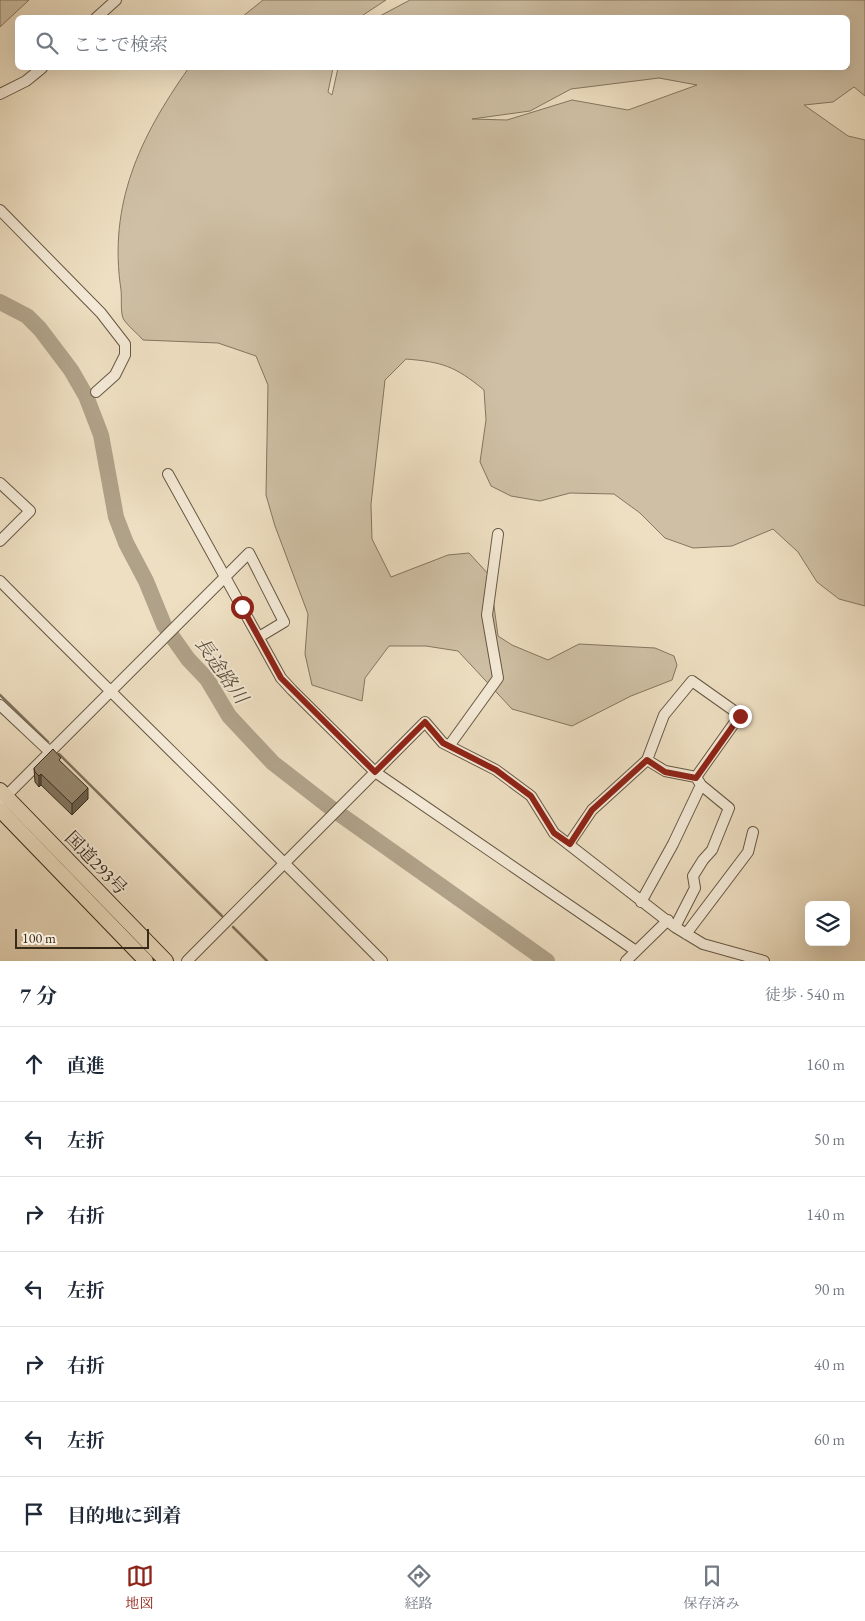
<!DOCTYPE html>
<html lang="ja">
<head>
<meta charset="utf-8">
<style>
  body { margin:0; font-family:"EB Garamond","Noto Serif JP",serif; background:#f6f6f7; color:#1f2937 }
  .controls { position:absolute; right:15px; bottom:15px; display:grid; overflow:hidden; border-radius:8px; box-shadow:0 5px 20px #0002 }
  .controls button { width:45px; height:45px; display:grid; place-items:center; padding:0; border:0; border-bottom:1px solid #e0e1e3; background:#fff; color:#1f2937; font:25px sans-serif }
  .scale { position:absolute; left:15px; bottom:12px; width:134px; box-sizing:border-box; padding-left:5px; border:2px solid #382b1a; border-top:0; font-size:14px; line-height:18px; white-space:nowrap; color:#382b1a; -webkit-text-stroke:4px #f4ead7; paint-order:stroke }
  .stop { position:absolute; width:15px; height:15px; margin:-11px; border:4px solid #8f2418; border-radius:50%; background:#fff }
  .stop.end { background:#8f2418; border-color:#fff; box-shadow:0 1px 5px #0008 }
  .list { margin:0; padding:0; list-style:none }
  h2 { display:flex; justify-content:space-between; align-items:center; height:65px; margin:0; padding:0 20px; font-size:21px }
  h2 small { font-size:16px; font-weight:400; color:#747a83 }
  .list li { display:grid; grid-template-columns:32px 1fr auto; gap:15px; align-items:center; box-sizing:border-box; height:75px; padding:0 20px; border-top:1px solid #e0e1e3 }
  .list b { display:block; font-size:19px; white-space:nowrap }
  .list em { font-size:16px; font-style:normal; color:#747a83 }
  .icon { flex:none; width:28px; height:28px; fill:none; stroke:currentColor; stroke-width:2; stroke-linecap:round; stroke-linejoin:round }
  .map { position:relative; flex:none; width:865px; height:961px; overflow:hidden }
  .search { position:absolute; background:#fff; box-shadow:0 5px 20px #0002; left:15px; right:15px; top:15px; height:55px; display:flex; align-items:center; gap:12px; box-sizing:border-box; padding:0 18px; border-radius:8px; color:#747a83; font-size:19px }
  .sheet { height:590px; background:#fff }
  nav { display:flex; justify-content:space-around; align-items:center; box-sizing:border-box; height:70px; border-top:1px solid #e0e1e3; background:#fff; font-size:14px; color:#747a83 }
  nav a { display:grid; justify-items:center; gap:2px }
  nav .on { color:#8f2418 }
  .map>svg:first-child { display:block }
</style>
</head>
<body>
<div class="map">
<svg width="865" height="961" viewBox="0 0 865 961">
  <rect width="100%" height="100%" fill="#eedfc2"/>
  <filter id="stains"><feTurbulence type="fractalNoise" baseFrequency=".004" numOctaves="4"/><feColorMatrix values="0 0 0 0 .2 0 0 0 0 .09 0 0 0 0 .02 0 0 0 .5 -.17"/></filter>
  <radialGradient id="worn" r=".72"><stop offset=".6" stop-color="#630" stop-opacity="0"/><stop offset="1" stop-color="#630" stop-opacity=".3"/></radialGradient>
  <path fill="#cfc0a5" stroke="#847660" fill-rule="evenodd" d="M0 0H29L0 27Z
    M263 0H386L360 17H242Z
    M410 0H865V96L854 87 833 102 804 105 848 136 865 140V606L839 599 817 582 798 552 773 529 732 546 693 548 665 538 640 513 614 494 570 493 540 501 511 496 491 486 480 462 486 420 484 390C455 366 442 362 406 359L385 380 371 504 372 539 391 577 448 555 469 553 490 576 498 636 512 645 548 660 579 644 655 648 674 656 677 665 672 680 631 696 572 726 512 709 458 651 426 646H389L365 678 362 701 312 685 305 654 308 614 275 526 266 495 268 385 256 356 218 343 143 340C137 333 129 327 124 320 120 314 122 298 121 290 108 204 140 137 188 69L333 68 328 92 332 95 338 68H848V18L378 17ZM659 78 697 85 628 110 572 100 507 120 472 119 530 111 571 89Z"/>
  <g fill="none" stroke-linecap="round" stroke-linejoin="round">
    <path stroke="#80725d" stroke-width="2.5" d="M0 695 48 742
      M59 754 222 916
      M233 927 267 961"/>
    <path stroke="#b0a289" stroke-width="16" d="M0 302 27 316 40 329 71 370 86 396 101 435 116 517 126 543 146 581 164 625 188 659 207 679 229 716 273 763 331 808 547 961"/>
    <defs>
      <path id="minor" d="M96 18 116 0
        M0 94 26 81 42 68
        M0 210 101 313 125 344V355L115 375 96 392
        M168 474 281 678 292 690 375 772 636 951
        M0 483 30 511 0 541
        M0 581C126 708 256 833 382 961
        M0 705 50 752
        M449 746 498 678 487 615 498 534
        M647 760 665 771 696 777
        M0 802 249 553 284 622 259 637
        M569 844 592 810 647 760 664 715 692 681 740 715 696 777 701 785 729 808 712 850 703 860 693 876 695 888 675 927
        M641 902 673 844 701 785
        M686 934 748 852 753 832
        M187 961 425 722 443 743 496 770 531 796 554 833 675 927 703 944 764 961
        M626 961 668 920"/>
      <path id="highway" d="M0 790 166 961
        M0 810 146 961"/>
    </defs>
    <use href="#minor" stroke="#665844" stroke-width="12"/>
    <use href="#highway" stroke="#382b1a" stroke-width="16"/>
    <use href="#minor" stroke="#f4ead7" stroke-width="10"/>
    <use href="#highway" stroke="#eedfc2" stroke-width="14"/>
  </g>
  <path fill="#827661" stroke="#382b1a" d="M61 762 88 799 72 815 41 785 39 787 35 782 34 768Z"/>
  <path fill="#6a604f" stroke="#382b1a" d="M41 774V785L39 787V776Z
    M88 788V799L72 815V804Z"/>
  <path fill="#978971" stroke="#382b1a" d="M53 749 61 758 59 760 88 788 72 804 41 774 39 776 35 772 34 768Z"/>
  <g fill="none" stroke-linecap="round" stroke-linejoin="round">
    <path stroke="#8f2418" stroke-width="6" d="M242 607 281 678 375 772 425 722 443 743 496 770 531 796 554 833 570 844 592 810 647 760 665 772 696 778 740 716"/>
  </g>
  <g text-anchor="middle" stroke-width="4" stroke-linejoin="round" paint-order="stroke">
    <g font-size="18" fill="#382b1a" stroke="#f4ead7">
      <text transform="translate(96 863) rotate(46)" y="6">国道293号</text>
    </g>
    <g font-size="19" font-style="italic" fill="#5c4f3b" stroke="#f4ead7">
      <text transform="translate(222 670) rotate(55)" y="7">長途路川</text>
    </g>
  </g>
  <rect width="100%" height="100%" filter="url(#stains)"/>
  <rect width="100%" height="100%" fill="url(#worn)"/>
</svg>
<div class="controls">
<button><svg class="icon" aria-label="layers" viewBox="0 0 24 24"><path d="M12 4l9 5-9 5-9-5zM3 14l9 5 9-5"/></svg></button>
</div>
<div class="scale">100 m</div>
<div class="stop" style="left:242px;top:607px"></div>
<div class="stop end" style="left:740px;top:716px"></div>
<div class="search"><svg class="icon" aria-label="search" viewBox="0 0 24 24"><circle cx="10" cy="10" r="6"/><path d="M15 15l6 6"/></svg>ここで検索</div>
</div>
<section class="sheet">
<h2>7 分<small>徒歩 · 540 m</small></h2>
<ul class="list">
<li><svg class="icon" aria-label="ahead" viewBox="0 0 24 24"><path d="M12 20V5M6 11l6-6 6 6"/></svg><div><b>直進</b></div><em>160 m</em></li>
<li><svg class="icon" aria-label="left" viewBox="0 0 24 24"><path d="M17 20v-9H6M10 6l-5 5 5 5"/></svg><div><b>左折</b></div><em>50 m</em></li>
<li><svg class="icon" aria-label="right" viewBox="0 0 24 24"><path d="M7 20v-9h11M14 6l5 5-5 5"/></svg><div><b>右折</b></div><em>140 m</em></li>
<li><svg class="icon" aria-label="left" viewBox="0 0 24 24"><path d="M17 20v-9H6M10 6l-5 5 5 5"/></svg><div><b>左折</b></div><em>90 m</em></li>
<li><svg class="icon" aria-label="right" viewBox="0 0 24 24"><path d="M7 20v-9h11M14 6l5 5-5 5"/></svg><div><b>右折</b></div><em>40 m</em></li>
<li><svg class="icon" aria-label="left" viewBox="0 0 24 24"><path d="M17 20v-9H6M10 6l-5 5 5 5"/></svg><div><b>左折</b></div><em>60 m</em></li>
<li><svg class="icon" aria-label="arrive" viewBox="0 0 24 24"><path d="M6 21V4h12l-3 4 3 4H6"/></svg><div><b>目的地に到着</b></div></li>
</ul>
</section>
<nav>
<a class="on"><svg class="icon" aria-label="map" viewBox="0 0 24 24"><path d="M3 6l6-2 6 2 6-2v14l-6 2-6-2-6 2zM9 4v14M15 6v14"/></svg>地図</a>
<a><svg class="icon" aria-label="directions" viewBox="0 0 24 24"><path d="M12 3l9 9-9 9-9-9zM9 14v-3h6M13 9l2 2-2 2"/></svg>経路</a>
<a><svg class="icon" aria-label="saved" viewBox="0 0 24 24"><path d="M7 4h10v16l-5-4-5 4z"/></svg>保存済み</a>
</nav>
</body>
</html>
